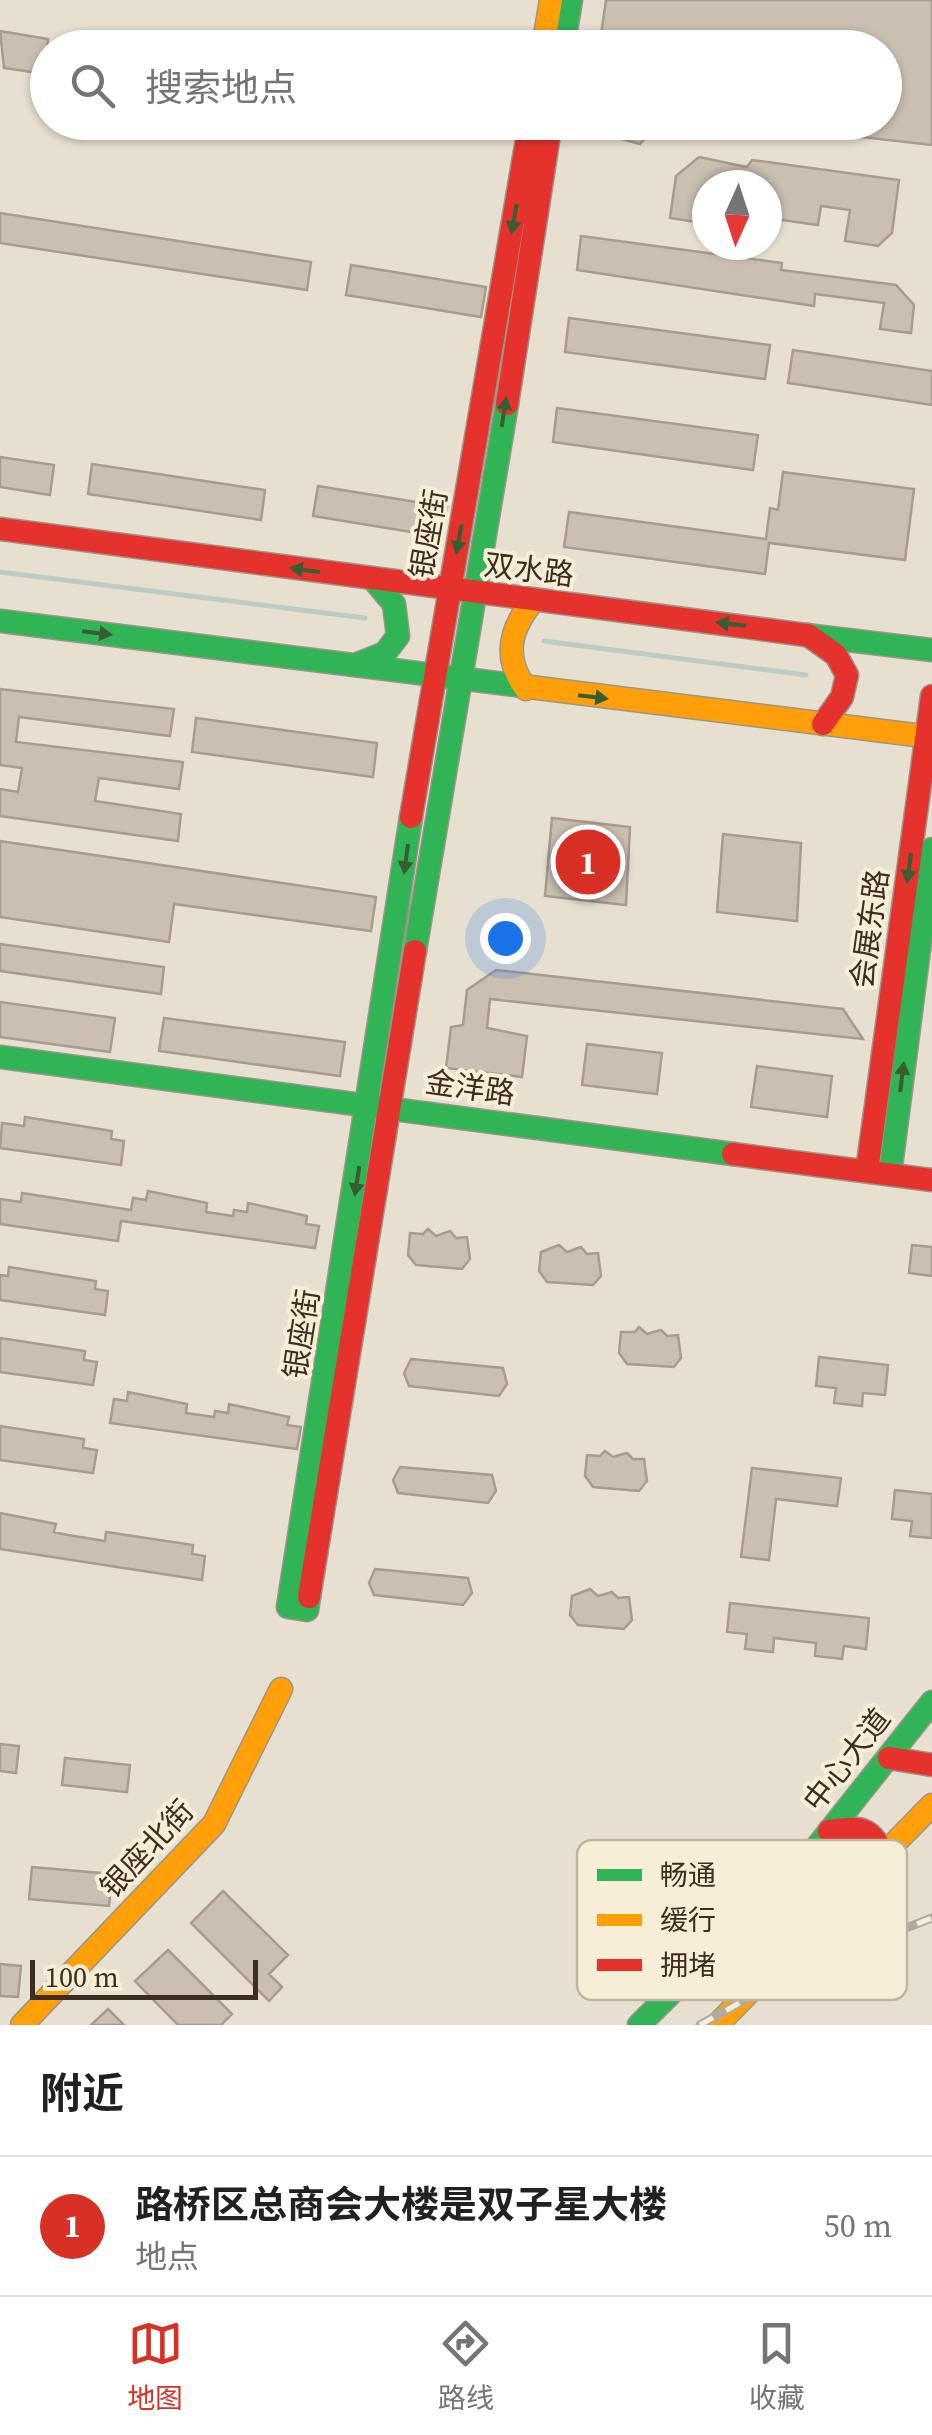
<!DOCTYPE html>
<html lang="zh">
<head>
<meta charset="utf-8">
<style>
  body { margin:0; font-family:"Source Serif 4","Noto Sans SC",serif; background:#f6f6f6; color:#202124 }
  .compass { position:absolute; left:692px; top:170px; width:90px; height:90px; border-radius:50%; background:#fff; box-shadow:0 2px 8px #0004; rotate:183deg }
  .scale { position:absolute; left:30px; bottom:25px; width:228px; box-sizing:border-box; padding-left:10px; border:5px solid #3d2e20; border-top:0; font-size:28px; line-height:35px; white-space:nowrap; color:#3d2e20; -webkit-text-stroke:8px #f7eed8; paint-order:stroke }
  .you { position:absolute; left:505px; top:938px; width:35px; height:35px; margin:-25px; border:8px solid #fff; border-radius:50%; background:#1a73e8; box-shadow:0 0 0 15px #1a73e833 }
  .badge { display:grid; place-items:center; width:65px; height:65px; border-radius:50%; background:#d93025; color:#fff; font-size:32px; font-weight:700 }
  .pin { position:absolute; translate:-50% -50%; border:5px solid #fff; box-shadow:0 2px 10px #0006 }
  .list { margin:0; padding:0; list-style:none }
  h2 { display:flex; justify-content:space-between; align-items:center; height:130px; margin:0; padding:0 40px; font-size:42px }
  h2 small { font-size:32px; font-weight:400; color:#757577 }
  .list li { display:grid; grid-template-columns:65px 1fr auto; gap:30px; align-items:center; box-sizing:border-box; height:140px; padding:0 40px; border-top:2px solid #e0e0e0 }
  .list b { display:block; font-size:38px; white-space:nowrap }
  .list p { margin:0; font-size:32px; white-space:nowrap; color:#757577 }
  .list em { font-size:32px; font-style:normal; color:#757577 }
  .icon { flex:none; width:55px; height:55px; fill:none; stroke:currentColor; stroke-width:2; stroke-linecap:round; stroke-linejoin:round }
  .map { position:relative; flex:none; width:932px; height:2025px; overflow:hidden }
  .search { position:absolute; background:#fff; box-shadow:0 2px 8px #0004; left:30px; right:30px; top:30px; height:110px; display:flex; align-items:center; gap:25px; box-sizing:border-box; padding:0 35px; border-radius:55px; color:#757577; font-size:38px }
  .sheet { height:270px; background:#fff }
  nav { display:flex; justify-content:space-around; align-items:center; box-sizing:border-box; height:140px; border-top:2px solid #e0e0e0; background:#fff; font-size:28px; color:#757577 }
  nav a { display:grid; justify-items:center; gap:5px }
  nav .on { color:#d93025 }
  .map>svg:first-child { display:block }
</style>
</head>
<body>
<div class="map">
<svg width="932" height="2025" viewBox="0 0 932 2025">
  <rect width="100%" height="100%" fill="#e7e0d1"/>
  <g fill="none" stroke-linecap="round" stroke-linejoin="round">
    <path stroke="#bcccc2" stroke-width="5" d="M0 572 365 618
      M544 641 806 675"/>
  </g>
  <path fill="#cbbfb2" stroke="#a89c90" stroke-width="2.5" d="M606 0H932V145L808 131 809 122H884V48H599Z
    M0 31 48 39 45 74 4 68Z
    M576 122H660L640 144 575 126Z
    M699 157 747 167 752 160 899 180 892 233 878 246 845 241 850 210 821 206 818 225 767 218V185H707L703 223 670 218 676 176Z
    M0 213 311 262 307 290 0 243Z
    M581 236 782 263 781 270 896 285 914 305 911 333 880 329 884 303 815 294 814 306 577 270Z
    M351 265 486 287 481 317 346 295Z
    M569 318 770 345 765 379 565 352Z
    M793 350 932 371V405L788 383Z
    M557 408 758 435 753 470 553 442Z
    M0 457 54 465 50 495 0 487Z
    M92 464 265 490 261 520 88 494Z
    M783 472 914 489 905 560 769 543 765 574 564 547 569 512 766 539 770 508 778 510Z
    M318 486 447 507 442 537 313 516Z
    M0 689 174 709 170 736 19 717 16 742 183 762 179 789 99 778 95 801 181 814 178 841 0 816V789L18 792 22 768 0 765Z
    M196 718 377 743 373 777 192 752Z
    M552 818 630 827 626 905 545 896Z
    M723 834 801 843 797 921 717 912Z
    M0 841 376 897 371 931 174 904 169 942 0 917Z
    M0 944 164 967 161 994 0 971Z
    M496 970 843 1009 863 1039 490 999 487 1028 527 1036 522 1077 446 1068 451 1027 463 1025 467 990Z
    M0 1002 115 1018 110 1052 0 1037Z
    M164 1018 345 1042 340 1076 159 1051Z
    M587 1044 662 1053 657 1094 582 1085Z
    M757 1066 832 1076 827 1117 751 1107Z
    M25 1117 112 1131 111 1139 124 1141 121 1165 0 1148 2 1123 24 1126Z
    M148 1191 207 1203 206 1212 233 1216 234 1210 247 1212 248 1203 307 1216 306 1224 319 1226 315 1248 121 1221 118 1241 0 1224V1199L21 1202 22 1193 131 1210 133 1198 146 1200Z
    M428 1229 436 1236 450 1231 456 1238 467 1237 470 1259 462 1269 416 1265 408 1255 410 1233 423 1234Z
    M559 1245 567 1252 581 1247 587 1254 598 1253 601 1276 593 1285 547 1282 539 1271 541 1252Z
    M912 1245 932 1247V1276L909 1273Z
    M9 1267 96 1281 95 1289 108 1291 105 1315 0 1300V1275L8 1276Z
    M639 1327 647 1334 661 1330 667 1336 678 1335 681 1358 674 1367 627 1364 619 1353 621 1332H635Z
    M0 1338 85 1351 84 1360 97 1362 93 1385 0 1372Z
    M819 1357 888 1365 885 1395 863 1393 862 1406 834 1403 836 1388 816 1386Z
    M411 1359 503 1368 507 1384 499 1396 409 1386 404 1373Z
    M128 1392 187 1404 186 1413 214 1417 215 1411 228 1413 229 1404 289 1417 287 1425 301 1427 297 1449 110 1423 114 1399 127 1401Z
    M0 1426 84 1439 83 1448 97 1450 93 1473 0 1460Z
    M605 1451 613 1457 627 1453 633 1459H644L647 1481 639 1491 593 1487 585 1476 587 1455 600 1456Z
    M400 1467 492 1475 496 1491 488 1503 398 1493 393 1480Z
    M752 1468 841 1478 837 1506 776 1499 769 1560 741 1557Z
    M895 1490 932 1494V1538L910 1536 912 1521 892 1519Z
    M0 1513 56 1524 54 1532 68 1535 105 1541 106 1532 193 1545 192 1554 205 1556 202 1580 0 1549Z
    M375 1569 468 1578 472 1593 463 1605 374 1595 369 1583Z
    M590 1589 598 1596 612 1592 618 1598 629 1597 632 1620 624 1629 578 1625 570 1615 572 1596Z
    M730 1603 869 1618 866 1649 844 1646 842 1659 815 1656 816 1643 774 1638 773 1652 745 1649 747 1634 727 1632Z
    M0 1744 19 1746 16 1773 0 1771Z
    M65 1758 130 1765 127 1792 62 1785Z
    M32 1867 112 1874 109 1906 29 1899Z
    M223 1891 288 1955 269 1974 282 1987 269 2001 191 1923Z
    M168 1950 232 2014 221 2025H178L135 1981Z
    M0 1964 21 1966 18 1997 0 1996Z
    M108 2009 124 2025H91Z"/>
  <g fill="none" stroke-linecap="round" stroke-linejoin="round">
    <defs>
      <path id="fast" d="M563 48 571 0
        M0 621 530 687
        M806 635 932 650
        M355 665 385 653 398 636 394 604 373 579
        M415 951 507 404
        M0 1057 733 1154
        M890 1174 932 849
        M309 1597 307 1610 288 1607 411 817
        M639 2025 812 1853 932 1702"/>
      <path id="slow" d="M543 48 551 0
        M530 687 932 737
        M526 689C503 658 509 630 533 601
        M22 2025 214 1824 281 1689
        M717 2025 932 1805"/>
      <path id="jam" d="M507 404 551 122
        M0 529 806 635
        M808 635 836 655 847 675 842 697 823 724
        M411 817 530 122
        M733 1154 932 1180
        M867 1171 932 696
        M309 1597 415 951
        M889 1758 932 1765
        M829 1831C852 1828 867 1824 879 1846L875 1865"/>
    </defs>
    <use href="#fast" stroke="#9c958a" stroke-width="25"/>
    <use href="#slow" stroke="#9c958a" stroke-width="25"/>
    <use href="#jam" stroke="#9c958a" stroke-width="25"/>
    <use href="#fast" stroke="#30b455" stroke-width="22"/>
    <use href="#slow" stroke="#ff9f0a" stroke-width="22"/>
    <use href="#jam" stroke="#e5322d" stroke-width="22"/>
    <defs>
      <path id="rail" d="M700 2025 800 1969 932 1918"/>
    </defs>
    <use href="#rail" stroke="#afaaa2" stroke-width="9"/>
    <use href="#rail" stroke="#f7eed8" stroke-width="5" stroke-dasharray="15" stroke-linecap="butt"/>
  </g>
  <defs><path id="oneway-solid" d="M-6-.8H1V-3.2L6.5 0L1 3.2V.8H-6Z" transform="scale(2.5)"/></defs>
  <g fill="#385d33">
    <use href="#oneway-solid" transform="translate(514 219) rotate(100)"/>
    <use href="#oneway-solid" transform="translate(504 412) rotate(-81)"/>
    <use href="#oneway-solid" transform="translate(459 539) rotate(100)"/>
    <use href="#oneway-solid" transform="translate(305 570) rotate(-172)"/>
    <use href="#oneway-solid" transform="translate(731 624) rotate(-173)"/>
    <use href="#oneway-solid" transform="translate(97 633) rotate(7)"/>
    <use href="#oneway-solid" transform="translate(593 697) rotate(7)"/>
    <use href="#oneway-solid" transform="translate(406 859) rotate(98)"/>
    <use href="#oneway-solid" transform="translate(909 868) rotate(98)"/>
    <use href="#oneway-solid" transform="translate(902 1077) rotate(-83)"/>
    <use href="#oneway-solid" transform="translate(357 1181) rotate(99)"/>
  </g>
  <g text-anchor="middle" stroke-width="8" stroke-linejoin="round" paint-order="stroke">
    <g font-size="30" fill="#3d2e20" stroke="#f7eed8">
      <text transform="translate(429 534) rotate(-80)" y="10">银座街</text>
      <text transform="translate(529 570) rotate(7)" y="10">双水路</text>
      <text transform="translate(870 929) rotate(-82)" y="10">会展东路</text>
      <text transform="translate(470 1088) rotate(8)" y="10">金洋路</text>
      <text transform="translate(302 1334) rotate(-81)" y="10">银座街</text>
      <text transform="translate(847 1760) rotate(-52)" y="10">中心大道</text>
      <text transform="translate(147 1849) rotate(-47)" y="10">银座北街</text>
    </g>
  </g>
  <rect x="577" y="1840" width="330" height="160" rx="15" fill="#f7eed8" stroke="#bfb4a1" stroke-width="2.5"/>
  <rect x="597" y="1869" width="45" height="12" fill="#30b455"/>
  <rect x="597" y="1914" width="45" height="12" fill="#ff9f0a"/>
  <rect x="597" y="1959" width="45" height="12" fill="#e5322d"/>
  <g font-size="28" fill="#3d2e20">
    <text x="660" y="1885">畅通</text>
    <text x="660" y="1930">缓行</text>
    <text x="660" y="1975">拥堵</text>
  </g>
</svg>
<svg class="compass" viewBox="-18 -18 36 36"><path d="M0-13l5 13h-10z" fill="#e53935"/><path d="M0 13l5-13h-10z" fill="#757577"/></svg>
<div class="scale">100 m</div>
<div class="you"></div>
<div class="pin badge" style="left:588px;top:862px">1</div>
<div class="search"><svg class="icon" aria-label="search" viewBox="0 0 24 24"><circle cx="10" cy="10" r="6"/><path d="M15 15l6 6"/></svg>搜索地点</div>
</div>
<section class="sheet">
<h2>附近<small></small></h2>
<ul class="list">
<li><span class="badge">1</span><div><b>路桥区总商会大楼是双子星大楼</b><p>地点</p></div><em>50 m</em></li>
</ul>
</section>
<nav>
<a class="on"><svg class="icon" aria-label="map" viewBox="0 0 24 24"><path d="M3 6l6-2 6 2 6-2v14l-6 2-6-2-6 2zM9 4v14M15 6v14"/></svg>地图</a>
<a><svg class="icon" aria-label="directions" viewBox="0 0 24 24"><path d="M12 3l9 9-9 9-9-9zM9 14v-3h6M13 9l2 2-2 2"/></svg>路线</a>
<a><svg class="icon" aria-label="saved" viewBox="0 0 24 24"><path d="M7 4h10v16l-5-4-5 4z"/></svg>收藏</a>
</nav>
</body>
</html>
